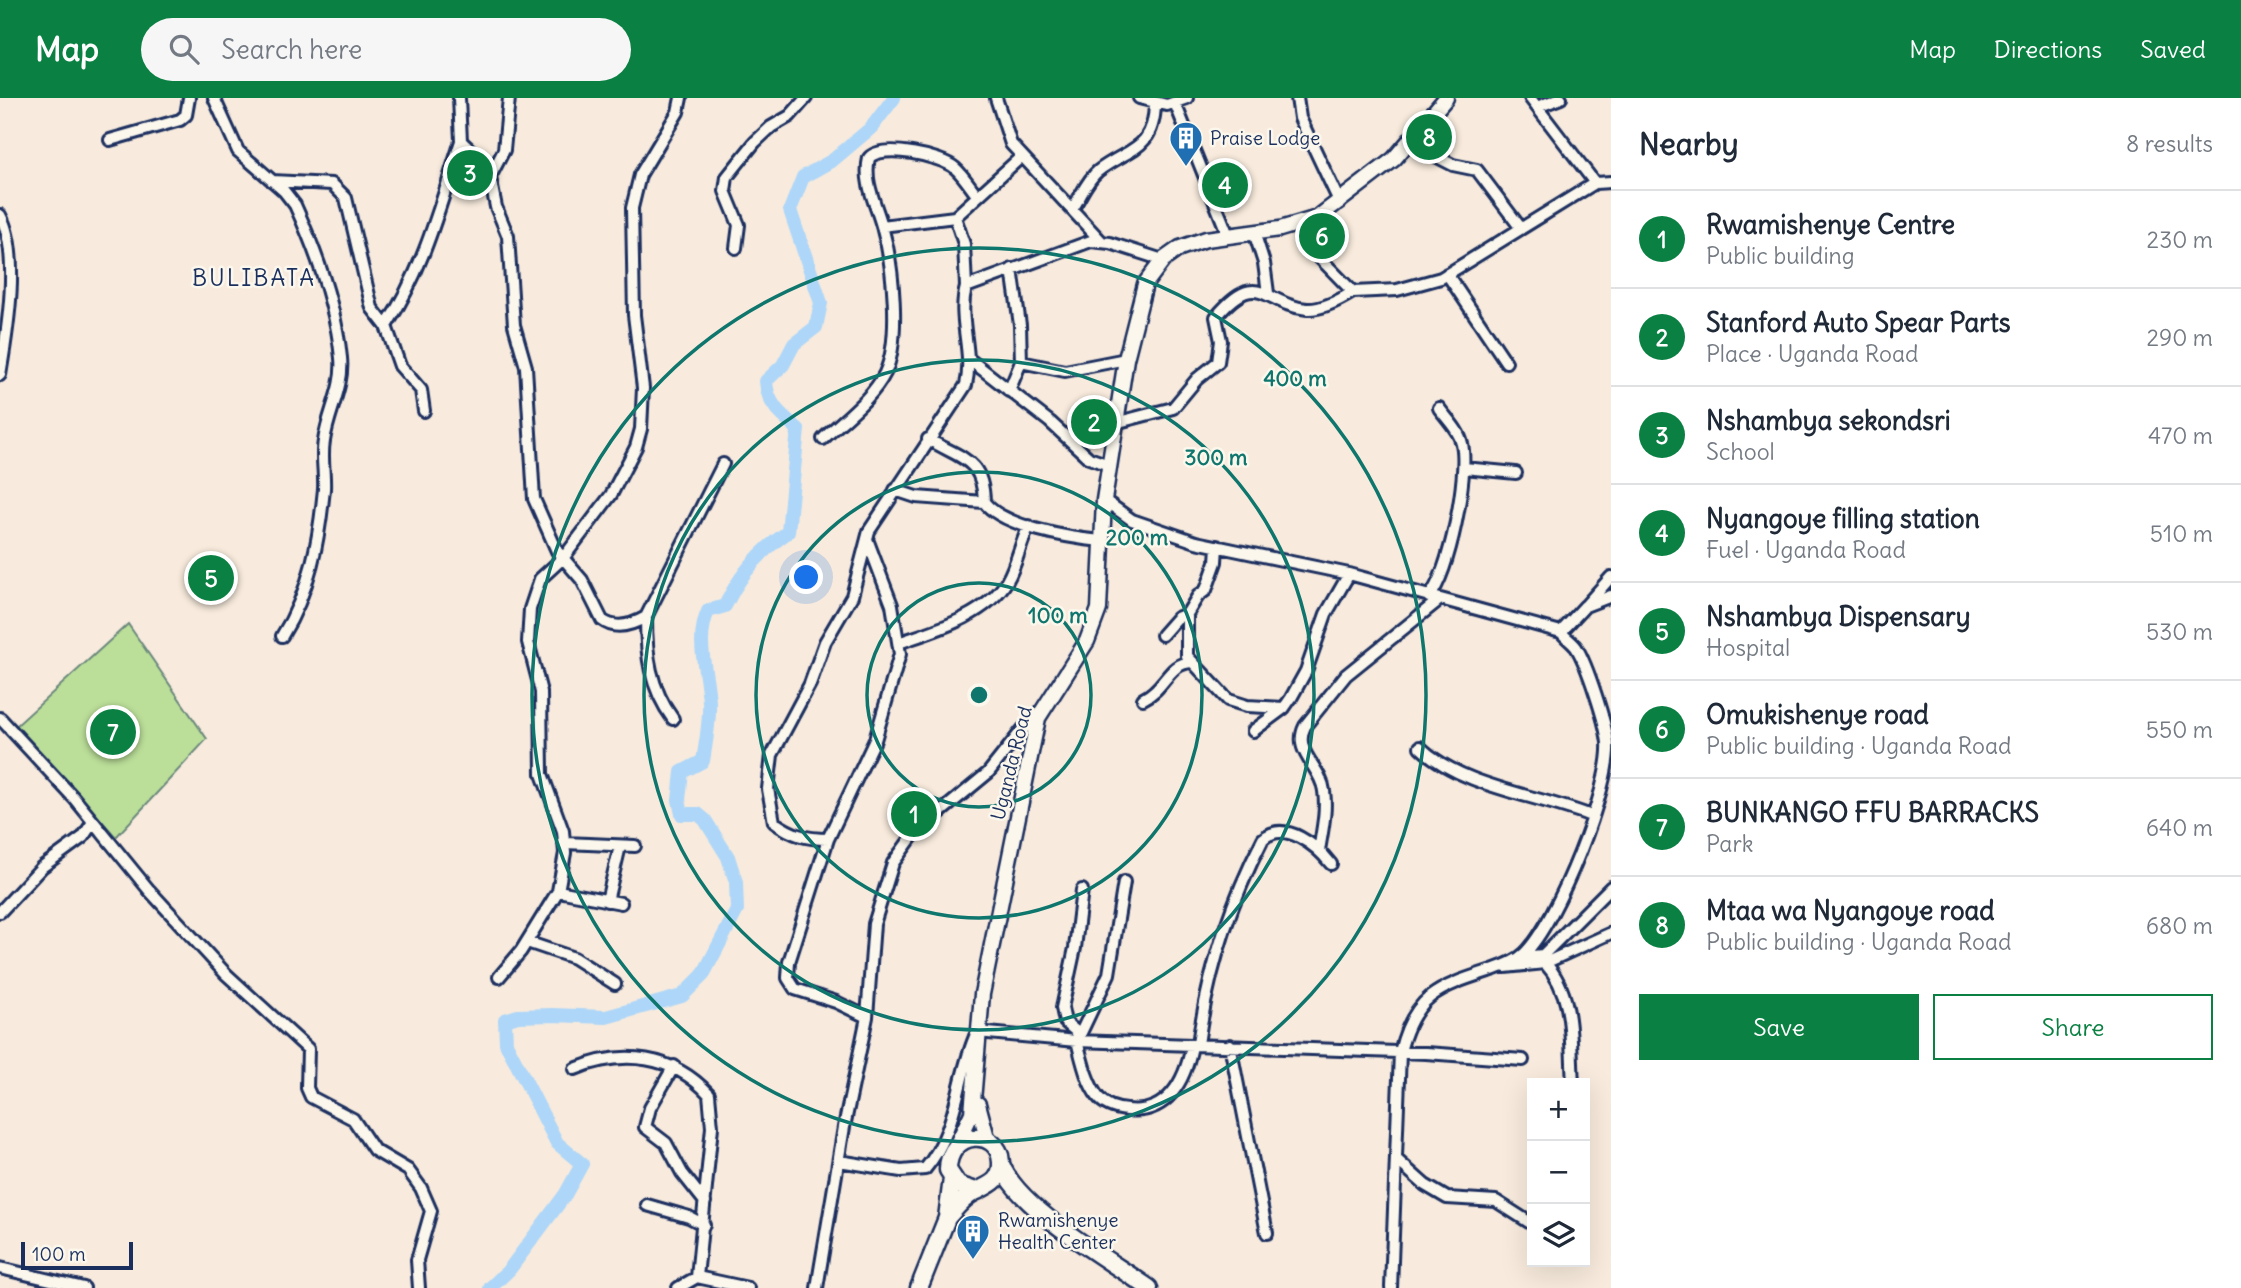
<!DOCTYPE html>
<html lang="en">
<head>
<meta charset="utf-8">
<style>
  body { margin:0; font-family:Delius,sans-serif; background:#f6f6f7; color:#1f2937 }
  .controls { position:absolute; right:21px; bottom:21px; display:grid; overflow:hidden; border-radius:0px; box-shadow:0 7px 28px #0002 }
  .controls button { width:63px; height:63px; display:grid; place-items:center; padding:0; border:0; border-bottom:2px solid #e0e1e3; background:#fff; color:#1f2937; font:35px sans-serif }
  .scale { position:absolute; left:21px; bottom:18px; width:112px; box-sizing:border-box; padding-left:7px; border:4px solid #1b2f5e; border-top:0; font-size:19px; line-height:24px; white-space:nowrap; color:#1b2f5e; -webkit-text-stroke:5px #fbf7ec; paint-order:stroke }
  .you { position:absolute; left:807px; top:480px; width:24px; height:24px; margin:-18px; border:5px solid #fff; border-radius:50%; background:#1a73e8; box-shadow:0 0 0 10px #1a73e833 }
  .badge { display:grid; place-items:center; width:46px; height:46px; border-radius:50%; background:#0b8043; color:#fff; font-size:23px; font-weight:700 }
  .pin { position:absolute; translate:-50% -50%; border:4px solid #fff; box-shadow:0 2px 7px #0006 }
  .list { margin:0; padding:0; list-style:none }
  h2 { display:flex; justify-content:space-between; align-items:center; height:91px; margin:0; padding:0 28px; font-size:30px }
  h2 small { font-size:23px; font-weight:400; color:#747a83 }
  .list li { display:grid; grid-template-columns:46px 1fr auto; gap:21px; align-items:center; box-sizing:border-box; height:98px; padding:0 28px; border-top:2px solid #e0e1e3 }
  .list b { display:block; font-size:26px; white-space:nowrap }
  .list p { margin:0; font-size:23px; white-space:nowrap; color:#747a83 }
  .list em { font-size:23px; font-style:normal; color:#747a83 }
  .actions { display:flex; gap:14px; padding:21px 28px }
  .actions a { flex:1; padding:16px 0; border:2px solid #0b8043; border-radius:0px; text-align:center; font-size:24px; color:#0b8043 }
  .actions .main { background:#0b8043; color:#fff }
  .icon { flex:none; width:38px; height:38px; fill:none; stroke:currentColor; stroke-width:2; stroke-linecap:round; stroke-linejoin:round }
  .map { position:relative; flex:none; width:1611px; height:1190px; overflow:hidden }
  header { display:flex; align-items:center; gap:42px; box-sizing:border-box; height:98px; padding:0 35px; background:#0b8043; color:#fff }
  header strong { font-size:33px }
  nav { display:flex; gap:38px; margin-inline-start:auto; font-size:24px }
  .search { width:490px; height:63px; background:#f6f6f7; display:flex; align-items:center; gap:18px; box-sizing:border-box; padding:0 24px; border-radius:38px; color:#747a83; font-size:26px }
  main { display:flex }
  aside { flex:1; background:#fff }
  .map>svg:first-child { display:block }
</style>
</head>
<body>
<header>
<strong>Map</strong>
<div class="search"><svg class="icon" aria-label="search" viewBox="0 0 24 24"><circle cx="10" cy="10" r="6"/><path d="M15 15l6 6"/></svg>Search here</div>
<nav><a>Map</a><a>Directions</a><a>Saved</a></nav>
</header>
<main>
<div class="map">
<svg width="1611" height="1190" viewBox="0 0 1611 1190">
  <rect width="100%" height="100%" fill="#f8ebdd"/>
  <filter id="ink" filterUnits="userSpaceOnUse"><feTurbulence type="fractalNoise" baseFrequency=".0143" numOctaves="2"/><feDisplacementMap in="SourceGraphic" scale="14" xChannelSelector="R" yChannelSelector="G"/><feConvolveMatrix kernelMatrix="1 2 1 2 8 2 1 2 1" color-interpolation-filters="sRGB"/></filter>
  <g filter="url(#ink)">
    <path fill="#bbdf99" stroke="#6b877c" stroke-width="2" d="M128 526 207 641 116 739 16 628Z"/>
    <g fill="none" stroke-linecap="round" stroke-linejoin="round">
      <path stroke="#aed6f8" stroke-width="14" d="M490 1190 509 1172 565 1097 582 1066 557 1045 506 945 505 922 518 918 552 917 606 919 682 898 703 877 737 812 736 784 728 759 705 722 698 716H682L679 702 682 674 703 663C706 644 710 623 709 604 707 572 695 543 708 513L725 508C739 478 760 453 788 434L798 331C781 317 767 306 766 283L783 267 794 246 816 229 821 205 790 112 803 79 833 62 871 30 894 0"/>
      <defs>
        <path id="minor" d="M214 0 238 53 284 93 295 107C316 153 336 209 341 260 344 289 328 314 324 343 321 359 325 375 324 391 319 442 310 494 282 538
          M459 0 461 43 488 69 496 109 508 138 514 227 526 269 534 401 557 453 582 482 602 522C615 532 632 527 646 519L723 366
          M996 0 1011 46 1101 143
          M1139 0 1167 7 1187 0
          M1297 0 1300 20 1340 105
          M1175 5 1228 137
          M1537 9 1561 0
          M110 42 180 22 186 17 189 0
          M1410 45 1453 67 1477 72 1520 129
          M491 77 504 52 509 0
          M272 83 332 86 346 100 372 210 386 228 400 268 421 292 424 313
          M1595 85 1611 84
          M1073 110C1081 98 1087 82 1098 73 1128 50 1154 53 1155 6
          M0 117C21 155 7 235 0 277
          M955 119 964 146 966 189
          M1297 127 1313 153 1353 194 1397 192 1441 180 1595 85 1530 0
          M882 128 955 119 1021 59
          M1254 134 1264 165 1268 195
          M736 150 739 127 725 93 727 79 755 44 771 29 790 18 806 0
          M1012 171 1020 227 1021 264
          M1447 176 1506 264
          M386 228C424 171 440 107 461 43
          M969 261 1050 324 1089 360 1109 367
          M1009 293 1021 264 1065 273 1126 261
          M1115 325 1173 310 1197 281 1218 264 1221 243 1216 219C1259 168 1264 207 1307 211 1322 212 1340 202 1353 194
          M823 341C844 321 872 301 885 275 901 241 893 167 883 132 877 107 863 86 869 60 882 45 941 58 955 70 963 77 970 88 976 96
          M928 341C961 361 983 360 984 404 1003 429 1070 440 1101 443
          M1464 370 1516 375
          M895 392 916 399 984 404
          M1104 402 1132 422 1196 444 1349 476 1561 534C1565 539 1572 544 1576 549 1587 566 1606 625 1608 645 1611 690 1557 824 1525 855 1516 864 1503 868 1492 872 1440 889 1414 896 1400 954L1391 1190
          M867 441 892 507 900 556 875 642 828 741 789 864 788 880 795 891 836 904 867 919
          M1217 448 1216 464 1206 492 1198 498 1187 516V558L1228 602 1247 608 1284 610
          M1429 499C1449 477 1469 376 1462 346 1459 332 1447 321 1439 310
          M1587 506 1611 479
          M646 519C646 557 650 590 673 621
          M1561 534 1585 508 1611 498
          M1162 537 1177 520 1187 516
          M901 544C936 532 986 518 1007 483 1017 466 1020 446 1029 428
          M1143 601C1166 590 1168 565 1192 564
          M0 620 74 700 149 792 226 876 308 951 307 990 311 999 353 1021 374 1052 408 1072 421 1090 431 1113 417 1162 419 1190
          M1253 633 1284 610 1291 600 1306 573 1326 516 1349 476
          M1420 649C1461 689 1538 697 1591 718
          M828 741C806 741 792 737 774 724L768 691 772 657 810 586 825 544 852 498 869 433 966 287C974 254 957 221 966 189L1091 143 1110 145 1163 162
          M565 745 635 748
          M1319 753C1322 733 1327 713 1324 693 1321 668 1292 654 1305 628L1346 577 1439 502
          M1124 784 1109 876 1077 943C1082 961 1086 984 1098 999 1105 1008 1116 1011 1127 1012 1168 1017 1185 982 1192 948
          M558 793 621 805
          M607 803 620 748
          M0 814 42 769 83 739 93 724
          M527 844 574 860 615 886
          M1523 859 1543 857 1611 789
          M1545 865C1575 897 1570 944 1573 985
          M1505 869 1545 865 1611 835
          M499 879 521 853 558 793 565 755 563 733 542 676 541 594 528 544 530 511 540 481 564 459 611 397 636 349 641 331 643 290 634 217 632 110 640 77 678 14 681 0
          M1079 936 1065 924 1062 910 1075 850 1082 792
          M1198 946C1208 873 1229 807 1263 741 1285 721 1318 749 1331 766
          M1230 947 1267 1135
          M674 968 650 1010 645 1029 666 1045 682 1075 705 1104
          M575 971C623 951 673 957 709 996L712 1029 697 1179
          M1397 1062 1425 1087 1447 1100 1496 1103 1532 1126
          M839 1063 901 1073 925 1071C959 1031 956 979 977 934L1077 943 1426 955 1523 962
          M647 1107 689 1119 704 1127
          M0 1170 84 1190
          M678 1190 697 1179 748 1190
          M817 1190 844 1029 867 919 874 826 893 765 914 736 988 675 1023 631 1038 620"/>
        <path id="major" d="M978 1006 988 1043
          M957 1046 972 1015 982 896 1038 620 1087 543 1099 511 1104 402 1126 261 1145 186 1163 162 1180 150 1206 141 1280 131 1317 120 1394 61 1446 0"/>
        <path id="highway" d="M1001 1066C1017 1110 1109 1162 1149 1190
          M947 1120C955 1111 964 1099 975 1094 988 1087 1002 1084 1001 1064 999 1029 948 1032 948 1072L958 1087 976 1093
          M919 1190 947 1120 952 1080"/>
      </defs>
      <use href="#minor" stroke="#1b2f5e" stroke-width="16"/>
      <use href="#major" stroke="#1b2f5e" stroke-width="19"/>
      <use href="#highway" stroke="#1b2f5e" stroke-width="21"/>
      <use href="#minor" stroke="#fbf7ec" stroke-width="10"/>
      <use href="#major" stroke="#fbf7ec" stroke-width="14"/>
      <use href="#highway" stroke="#fbf7ec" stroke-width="16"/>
    </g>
  </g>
  <g fill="none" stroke="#0f766e" stroke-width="3.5">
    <circle cx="979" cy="597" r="112"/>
    <circle cx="979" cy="597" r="223"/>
    <circle cx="979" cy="597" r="335"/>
    <circle cx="979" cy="597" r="447"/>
  </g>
  <defs>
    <symbol id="building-pin" viewBox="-11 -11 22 30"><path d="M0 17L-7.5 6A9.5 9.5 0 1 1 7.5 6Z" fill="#1f6fb2" stroke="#fbf7ec"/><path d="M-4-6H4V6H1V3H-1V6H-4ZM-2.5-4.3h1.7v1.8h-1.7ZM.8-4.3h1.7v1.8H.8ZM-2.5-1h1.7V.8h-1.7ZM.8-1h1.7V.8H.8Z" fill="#fff"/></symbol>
  </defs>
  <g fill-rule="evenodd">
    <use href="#building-pin" x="1167" y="21" width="38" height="52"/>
    <use href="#building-pin" x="954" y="1114" width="38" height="52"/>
  </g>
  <g text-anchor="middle" stroke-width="5" stroke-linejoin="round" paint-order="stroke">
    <g font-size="19" fill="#1b2f5e" stroke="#fbf7ec" text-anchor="start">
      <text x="1210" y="47">Praise Lodge</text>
      <text x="998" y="1129">Rwamishenye<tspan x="998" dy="22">Health Center</tspan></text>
    </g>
    <g font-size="19" fill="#1b2f5e" stroke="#fbf7ec">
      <text transform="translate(1011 665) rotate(-76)" y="7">Uganda Road</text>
    </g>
    <g font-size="23" letter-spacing="2" fill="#1b2f5e" stroke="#fbf7ec">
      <text x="254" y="188">BULIBATA</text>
    </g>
  </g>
  <circle cx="979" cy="597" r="10" fill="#0f766e" stroke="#fbf7ec" stroke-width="3.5"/>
  <g font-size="21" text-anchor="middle" font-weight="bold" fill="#0f766e" stroke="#fbf7ec" stroke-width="5" stroke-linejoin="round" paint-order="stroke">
    <text x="1295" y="288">400 m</text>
    <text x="1216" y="367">300 m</text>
    <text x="1137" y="447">200 m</text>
    <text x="1058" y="525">100 m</text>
  </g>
</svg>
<div class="controls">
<button>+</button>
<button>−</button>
<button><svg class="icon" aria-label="layers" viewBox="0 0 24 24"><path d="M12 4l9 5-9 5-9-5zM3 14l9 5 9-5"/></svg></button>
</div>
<div class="scale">100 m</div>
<div class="you"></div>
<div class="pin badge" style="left:914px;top:716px">1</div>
<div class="pin badge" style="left:1094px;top:324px">2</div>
<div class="pin badge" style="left:470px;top:75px">3</div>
<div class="pin badge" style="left:1225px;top:87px">4</div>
<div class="pin badge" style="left:211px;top:480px">5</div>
<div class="pin badge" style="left:1322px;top:138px">6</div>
<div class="pin badge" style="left:113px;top:634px">7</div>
<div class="pin badge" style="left:1429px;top:39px">8</div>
</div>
<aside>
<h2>Nearby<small>8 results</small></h2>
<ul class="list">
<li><span class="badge">1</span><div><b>Rwamishenye Centre</b><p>Public building</p></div><em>230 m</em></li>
<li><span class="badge">2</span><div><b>Stanford Auto Spear Parts</b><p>Place · Uganda Road</p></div><em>290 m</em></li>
<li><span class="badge">3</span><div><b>Nshambya sekondsri</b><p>School</p></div><em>470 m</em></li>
<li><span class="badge">4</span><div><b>Nyangoye filling station</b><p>Fuel · Uganda Road</p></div><em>510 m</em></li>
<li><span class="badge">5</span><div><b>Nshambya Dispensary</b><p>Hospital</p></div><em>530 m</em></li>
<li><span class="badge">6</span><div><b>Omukishenye road</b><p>Public building · Uganda Road</p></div><em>550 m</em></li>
<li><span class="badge">7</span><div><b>BUNKANGO FFU BARRACKS</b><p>Park</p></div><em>640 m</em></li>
<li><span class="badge">8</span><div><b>Mtaa wa Nyangoye road</b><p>Public building · Uganda Road</p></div><em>680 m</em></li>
</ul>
<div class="actions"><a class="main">Save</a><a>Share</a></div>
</aside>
</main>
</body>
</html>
